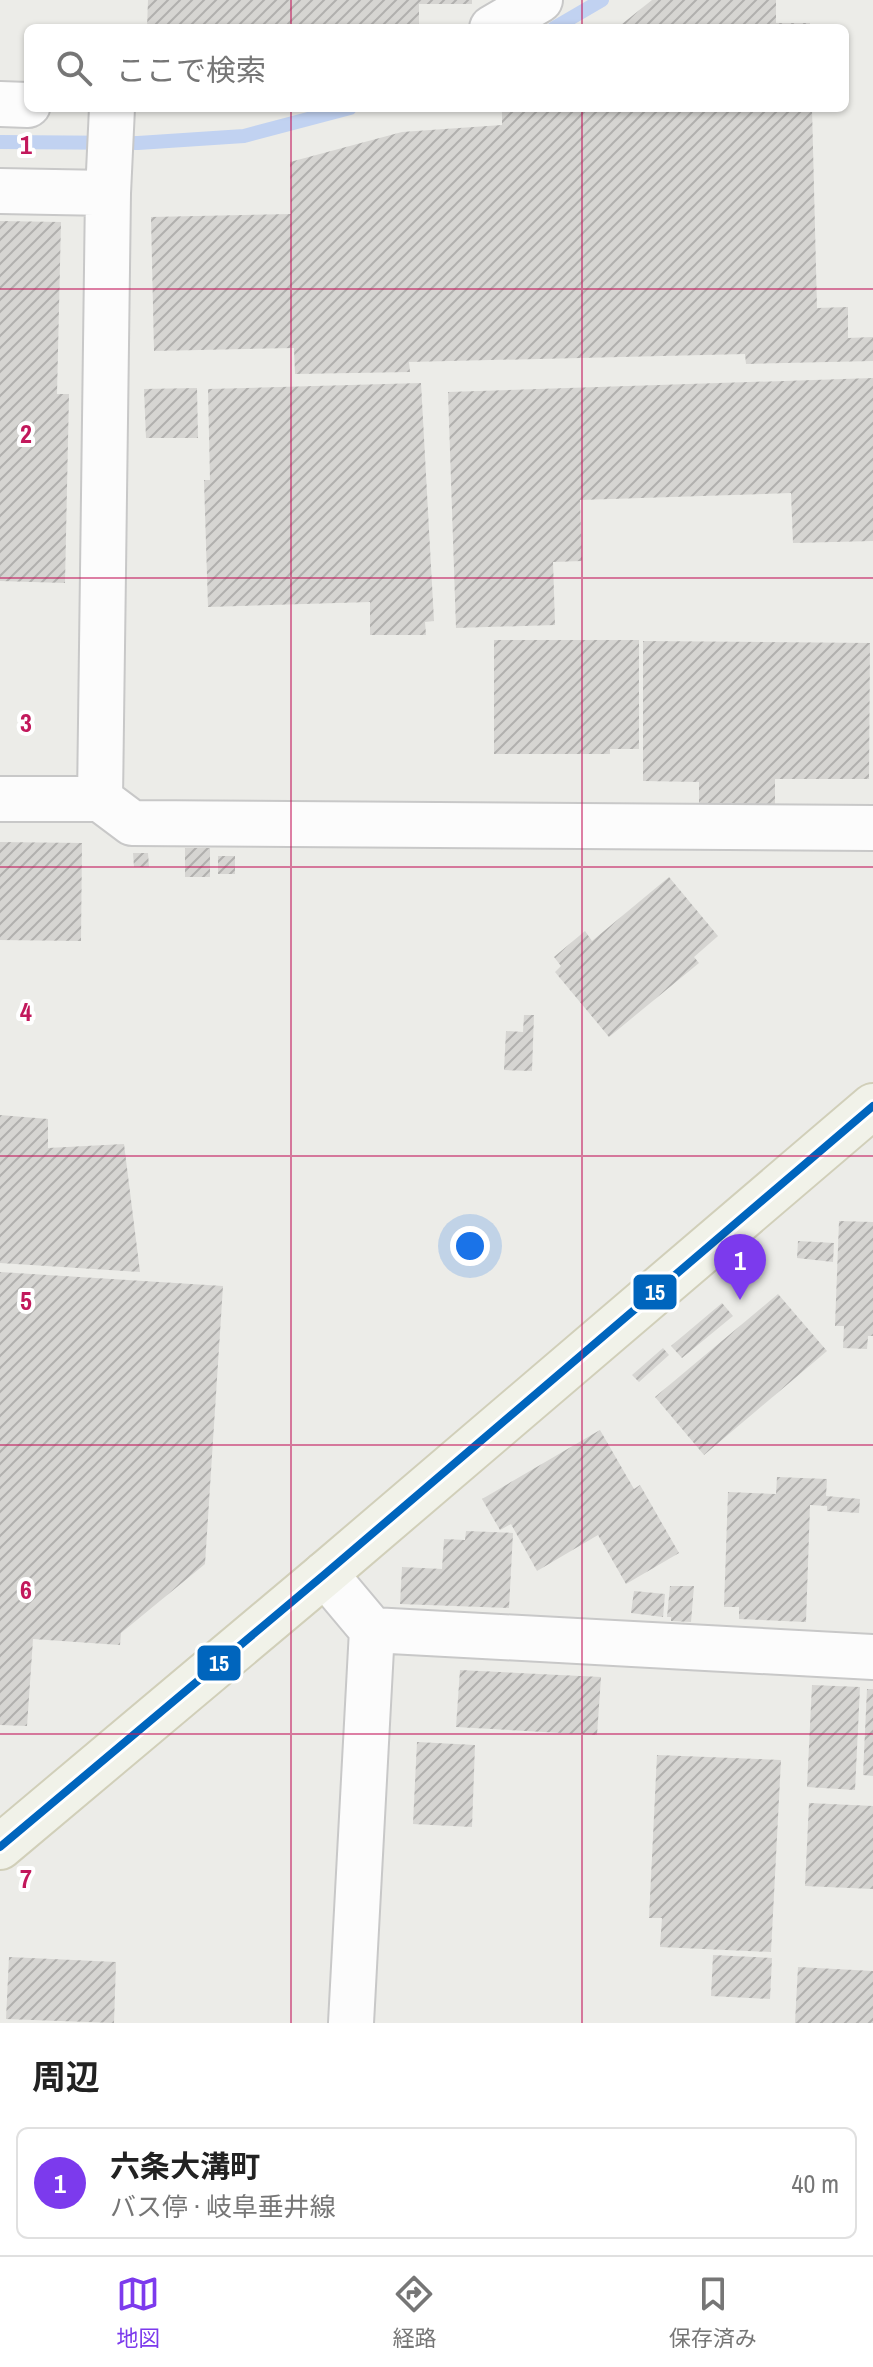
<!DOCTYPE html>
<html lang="ja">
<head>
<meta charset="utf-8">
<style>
  body { margin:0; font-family:"Archivo Narrow","Noto Sans JP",sans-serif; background:#f6f6f6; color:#222 }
  .you { position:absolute; left:470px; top:1246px; width:28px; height:28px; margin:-20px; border:6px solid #fff; border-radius:50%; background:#1a73e8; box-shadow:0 0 0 12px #1a73e833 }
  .badge { display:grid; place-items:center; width:52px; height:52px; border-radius:50%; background:#7c3aed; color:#fff; font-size:26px; font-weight:700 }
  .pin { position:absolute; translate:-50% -66px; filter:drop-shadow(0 2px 4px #0008) }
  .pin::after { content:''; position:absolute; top:42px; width:28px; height:24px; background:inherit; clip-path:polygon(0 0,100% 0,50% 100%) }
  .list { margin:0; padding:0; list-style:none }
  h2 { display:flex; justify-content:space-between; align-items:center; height:104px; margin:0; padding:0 32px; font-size:34px }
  h2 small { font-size:26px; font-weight:400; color:#767676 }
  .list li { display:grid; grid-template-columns:52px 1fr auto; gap:24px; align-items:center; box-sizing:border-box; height:112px; margin:0 16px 16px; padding:0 16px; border:2px solid #e0e0e0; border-radius:12px }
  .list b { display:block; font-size:30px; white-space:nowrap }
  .list p { margin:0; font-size:26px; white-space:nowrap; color:#767676 }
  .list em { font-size:26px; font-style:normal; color:#767676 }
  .icon { flex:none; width:44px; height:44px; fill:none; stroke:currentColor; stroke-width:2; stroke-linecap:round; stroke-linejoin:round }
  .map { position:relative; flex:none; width:873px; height:2023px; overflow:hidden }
  .search { position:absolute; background:#fff; box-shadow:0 2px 6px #0004; left:24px; right:24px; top:24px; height:88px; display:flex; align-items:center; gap:20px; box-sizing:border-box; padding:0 28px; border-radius:12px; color:#767676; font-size:30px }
  .sheet { height:232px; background:#fff }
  nav { display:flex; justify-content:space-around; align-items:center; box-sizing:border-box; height:112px; border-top:2px solid #e0e0e0; background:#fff; font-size:22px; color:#767676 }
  nav a { display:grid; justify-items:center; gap:4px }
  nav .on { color:#7c3aed }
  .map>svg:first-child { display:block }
</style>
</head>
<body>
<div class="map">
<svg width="873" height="2023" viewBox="0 0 873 2023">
  <defs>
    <pattern id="building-hatch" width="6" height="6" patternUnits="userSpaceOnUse" patternTransform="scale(2)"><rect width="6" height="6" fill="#d6d5d2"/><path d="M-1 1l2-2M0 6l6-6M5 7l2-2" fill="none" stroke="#b1b0ae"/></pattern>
  </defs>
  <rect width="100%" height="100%" fill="#ecece8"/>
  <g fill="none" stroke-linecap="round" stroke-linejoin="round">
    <path stroke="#c1d2f1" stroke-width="14" d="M554 28 602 0
      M0 142 138 143 244 136 350 108"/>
  </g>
  <path fill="url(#building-hatch)" d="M148 0H472V4H419V26L414 28H147Z
    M652 0H776V23H810V28H617Z
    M502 108H812L817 308 848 307V338L873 337V361L746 364 745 354 409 362 410 372 295 374 294 348 154 351 151 217 291 214 290 162 402 132 502 125Z
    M0 221 61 222 57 394H69L65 583 0 581Z
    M873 378V541L793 543 791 493 580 500 582 561 553 562 555 625 456 628 448 392Z
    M421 383 434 621 425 622 426 635H370V602L208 607 204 480H210L208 389Z
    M197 388 198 438H146L144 389Z
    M494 640H639V749H610V754H494Z
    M643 641 870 643 869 779H775V808H699V782L643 781Z
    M0 842 82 843 81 941 0 940Z
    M185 848H210V877H185Z
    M133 853H148L149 867H134Z
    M218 856H235V874H218Z
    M669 877 718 936 694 957 699 963 609 1037 555 972 561 966 554 957 585 931 592 941Z
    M524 1015H534L532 1071 504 1070 506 1031 523 1032Z
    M0 1115 48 1119V1148L124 1144 140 1272 0 1263Z
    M839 1221 873 1222V1336H868L867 1349 843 1348 844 1326H835Z
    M798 1241 834 1243 833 1262 797 1258Z
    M0 1272 223 1286 205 1564 121 1633 120 1645 33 1639 27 1726 0 1725Z
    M778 1294 827 1351 704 1455 655 1397Z
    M722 1303 733 1316 682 1358 671 1346Z
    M663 1348 669 1355 639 1382 632 1375Z
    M600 1430 634 1489 640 1485 679 1553 626 1584 598 1535 537 1571 511 1524 500 1530 482 1499Z
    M777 1477 827 1479 826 1496 860 1499 859 1513 827 1511V1506L810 1505 806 1622 739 1619V1607H724L728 1492 776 1494Z
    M466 1531 513 1533 509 1608 400 1604 402 1567 442 1569 444 1539 465 1540Z
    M670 1586H694L691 1622 671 1621V1617H667Z
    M634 1591 665 1594 663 1617 631 1613Z
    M460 1670 601 1677 597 1735 456 1727Z
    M812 1685 860 1687 855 1790 807 1787Z
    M867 1689H873V1776L863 1775Z
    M417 1742 475 1745 472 1827 413 1824Z
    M657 1755 781 1760 771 1952 660 1947 662 1918H649Z
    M809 1803 873 1806V1889L805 1886Z
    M713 1955 772 1958 770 1999 711 1996Z
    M9 1957 116 1962 114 2023 6 2019Z
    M798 1967 873 1971V2023H795Z"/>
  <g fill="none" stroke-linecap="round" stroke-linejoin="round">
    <defs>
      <path id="street" d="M492 28 540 0
        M0 104 28 105
        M0 191 108 193
        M0 799H100L132 823 873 828
        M100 799 108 193 112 108
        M325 1574 372 1630 351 2023
        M372 1630 873 1657"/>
      <path id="primary" d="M0 1847 325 1574 873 1106"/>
    </defs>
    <use href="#street" stroke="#c8c8c8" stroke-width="48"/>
    <use href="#primary" stroke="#d1cfb9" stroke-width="48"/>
    <use href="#street" stroke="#fcfcfc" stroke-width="44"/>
    <use href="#primary" stroke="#f1f2e9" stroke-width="44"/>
    <defs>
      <path id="bus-1" d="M0 1847 325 1574 873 1106"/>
    </defs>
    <use href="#bus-1" stroke="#fff" stroke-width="14"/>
    <use href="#bus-1" stroke="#0065bd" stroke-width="8"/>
  </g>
  <path fill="none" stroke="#c2185b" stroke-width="2" stroke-opacity="0.55" d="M291 0V28M582 0V28M291 108V2023M582 108V2023M0 289H873M0 578H873M0 867H873M0 1156H873M0 1445H873M0 1734H873"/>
  <g font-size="26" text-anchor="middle" font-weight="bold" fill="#c2185b" stroke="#fff" stroke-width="8" stroke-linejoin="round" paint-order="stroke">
    <text x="26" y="154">1</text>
    <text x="26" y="443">2</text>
    <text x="26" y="732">3</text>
    <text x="26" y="1021">4</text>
    <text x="26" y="1310">5</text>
    <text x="26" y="1599">6</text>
    <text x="26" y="1888">7</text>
  </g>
  <g stroke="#fff" stroke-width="3">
    <rect x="632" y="1273" width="46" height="38" rx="8" fill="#0065bd"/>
    <rect x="196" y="1644" width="46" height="38" rx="8" fill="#0065bd"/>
  </g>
  <g font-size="22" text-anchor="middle" font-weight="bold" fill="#fff">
    <text x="655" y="1300">15</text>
    <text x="219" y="1671">15</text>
  </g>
</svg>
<div class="you"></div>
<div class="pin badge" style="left:740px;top:1300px">1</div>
<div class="search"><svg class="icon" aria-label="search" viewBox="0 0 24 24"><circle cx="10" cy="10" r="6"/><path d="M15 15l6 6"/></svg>ここで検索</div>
</div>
<section class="sheet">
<h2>周辺<small></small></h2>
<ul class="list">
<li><span class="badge">1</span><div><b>六条大溝町</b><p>バス停 · 岐阜垂井線</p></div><em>40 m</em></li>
</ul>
</section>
<nav>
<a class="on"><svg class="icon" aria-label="map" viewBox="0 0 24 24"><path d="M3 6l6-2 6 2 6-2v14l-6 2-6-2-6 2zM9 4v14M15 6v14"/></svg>地図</a>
<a><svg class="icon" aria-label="directions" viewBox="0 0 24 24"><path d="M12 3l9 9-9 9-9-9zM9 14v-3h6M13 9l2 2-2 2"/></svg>経路</a>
<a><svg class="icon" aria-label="saved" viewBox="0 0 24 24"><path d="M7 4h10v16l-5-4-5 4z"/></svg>保存済み</a>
</nav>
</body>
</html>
